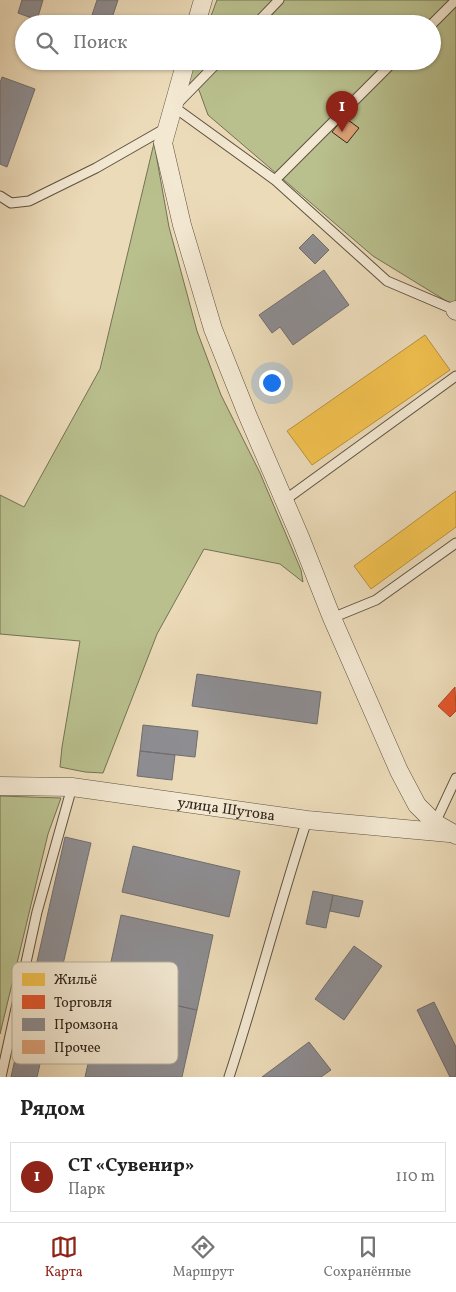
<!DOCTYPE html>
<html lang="ru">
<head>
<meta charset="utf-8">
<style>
  body { margin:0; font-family:Vollkorn,serif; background:#f6f6f6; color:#222 }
  .you { position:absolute; left:271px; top:382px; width:18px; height:18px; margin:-12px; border:4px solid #fff; border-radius:50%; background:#1a73e8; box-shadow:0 0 0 8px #1a73e833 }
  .badge { display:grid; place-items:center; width:32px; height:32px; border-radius:50%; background:#8f2418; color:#fff; font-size:16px; font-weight:700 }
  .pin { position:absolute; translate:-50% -41px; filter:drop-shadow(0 1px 2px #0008) }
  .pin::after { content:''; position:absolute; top:26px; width:18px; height:15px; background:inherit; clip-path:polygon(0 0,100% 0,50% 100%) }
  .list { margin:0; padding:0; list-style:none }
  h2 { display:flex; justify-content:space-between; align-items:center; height:65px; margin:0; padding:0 20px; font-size:21px }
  h2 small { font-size:16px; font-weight:400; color:#767676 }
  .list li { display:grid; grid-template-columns:32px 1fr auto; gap:15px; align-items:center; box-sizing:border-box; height:70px; margin:0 10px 10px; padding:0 10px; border:1px solid #e0e0e0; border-radius:0px }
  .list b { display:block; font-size:19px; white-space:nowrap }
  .list p { margin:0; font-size:16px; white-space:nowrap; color:#767676 }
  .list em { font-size:16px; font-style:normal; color:#767676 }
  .icon { flex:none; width:28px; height:28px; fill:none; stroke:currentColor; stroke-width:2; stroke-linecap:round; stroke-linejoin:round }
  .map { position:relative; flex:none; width:456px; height:1077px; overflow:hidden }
  .search { position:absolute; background:#fff; box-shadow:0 1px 4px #0004; left:15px; right:15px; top:15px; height:55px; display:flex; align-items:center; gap:12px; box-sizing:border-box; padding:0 18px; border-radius:28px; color:#767676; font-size:19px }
  .sheet { height:145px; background:#fff }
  nav { display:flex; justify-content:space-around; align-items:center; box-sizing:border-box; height:70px; border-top:1px solid #e0e0e0; background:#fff; font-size:14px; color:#767676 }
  nav a { display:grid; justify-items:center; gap:2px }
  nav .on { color:#8f2418 }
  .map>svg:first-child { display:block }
</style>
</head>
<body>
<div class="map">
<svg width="456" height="1077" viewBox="0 0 456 1077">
  <rect width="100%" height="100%" fill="#ecdbb9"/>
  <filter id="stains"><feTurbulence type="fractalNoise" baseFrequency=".004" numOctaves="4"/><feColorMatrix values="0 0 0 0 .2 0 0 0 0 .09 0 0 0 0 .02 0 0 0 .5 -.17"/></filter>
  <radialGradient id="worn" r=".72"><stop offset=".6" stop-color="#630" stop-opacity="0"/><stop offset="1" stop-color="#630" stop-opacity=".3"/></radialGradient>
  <path fill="#b9c08e" stroke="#747254" d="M217 0H456V307L373 256 208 115 199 90 188 81 195 61H432V24H208Z
    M154 143 169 227 197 331 221 395 260 473 301 570 303 582 280 564 204 549 157 634 103 773 85 772 60 767 62 747 80 641 0 634V495L24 507 100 369Z
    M0 796 61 798 48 834 0 1034Z"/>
  <path fill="#f2c14e" stroke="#b8923e" d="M425 335 450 370 312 465 287 431Z
    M456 491V527L371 589 354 566Z"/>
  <path fill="#e4572e" stroke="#ae4828" d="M455 687 456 711 450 717 438 706Z"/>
  <path fill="#8d8d92" stroke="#716e6e" d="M22 0H43L37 20 18 13Z
    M97 0H118L110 24H89Z
    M2 77 35 89 7 167 0 164V83Z
    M313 234 329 250 315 264 299 248Z
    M324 270 349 305 293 345 280 327 272 333 259 315Z
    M197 674 321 692 317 724 192 706Z
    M143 725 198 731 195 757 140 751Z
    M140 751 175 755 172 780 137 776Z
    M65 837 91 843 37 1077H11Z
    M133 846 240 871 229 917 122 892Z
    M313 891 333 895 326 928 306 924Z
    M333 895 363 901 359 917 330 911Z
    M121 915 213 935 197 1010 105 990Z
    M354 946 382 966 344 1020 315 999Z
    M105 990 197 1010 182 1077H85Z
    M434 1002 456 1047V1077H450L417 1010Z
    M309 1042 331 1070 321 1077H262Z"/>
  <path fill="#dda379" stroke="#2f2519" d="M344 117 359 128 347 143 332 132Z"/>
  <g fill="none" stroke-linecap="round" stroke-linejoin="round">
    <defs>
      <path id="lane" d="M256 24 279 0
        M432 24 456 0
        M219 61 174 107 275 180 387 281 455 310 456 309
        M275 180 394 61
        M0 196 11 203 29 201 96 168 166 128
        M285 500 456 376
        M332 618 376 600 456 543
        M435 823 456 778
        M1 1077 37 912 72 787
        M229 1077C257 992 279 905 307 820"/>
      <g id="street">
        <path d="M196 24 203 0"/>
        <path d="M186 61 163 143 182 225 213 329 247 414 300 537 332 618 399 771 417 805 435 823 456 835"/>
        <path d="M455 310 456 311"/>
        <path id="s1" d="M0 786 72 787 307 820 449 833"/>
      </g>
    </defs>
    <use href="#lane" stroke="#5e5241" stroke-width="11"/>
    <use href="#street" stroke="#5e5241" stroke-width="19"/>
    <use href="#lane" stroke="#f3e8d2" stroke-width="9"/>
    <use href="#street" stroke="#f3e8d2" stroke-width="18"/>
  </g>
  <g text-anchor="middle" stroke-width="5" stroke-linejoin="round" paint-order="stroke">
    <g font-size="15" fill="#2f2519" stroke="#f3e8d2">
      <text dy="5" stroke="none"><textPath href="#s1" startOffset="228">улица Шутова</textPath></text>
    </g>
  </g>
  <rect x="12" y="962" width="166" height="102" rx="8" fill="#f3e8d2" stroke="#b8ae9a" stroke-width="1"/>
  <rect x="22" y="973" width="23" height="13" fill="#f2c14e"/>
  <rect x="22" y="995" width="23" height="14" fill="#e4572e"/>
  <rect x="22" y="1018" width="23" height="13" fill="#8d8d92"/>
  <rect x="22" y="1040" width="23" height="14" fill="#dda379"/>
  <g font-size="14" fill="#2f2519">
    <text x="54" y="984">Жильё</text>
    <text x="54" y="1007">Торговля</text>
    <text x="54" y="1029">Промзона</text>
    <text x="54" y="1052">Прочее</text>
  </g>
  <rect width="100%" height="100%" filter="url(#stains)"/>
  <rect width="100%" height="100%" fill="url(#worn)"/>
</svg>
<div class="you"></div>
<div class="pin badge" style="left:342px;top:132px">1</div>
<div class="search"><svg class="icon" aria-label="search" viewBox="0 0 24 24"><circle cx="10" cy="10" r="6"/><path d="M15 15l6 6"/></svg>Поиск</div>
</div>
<section class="sheet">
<h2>Рядом<small></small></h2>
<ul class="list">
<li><span class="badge">1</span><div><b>СТ «Сувенир»</b><p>Парк</p></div><em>110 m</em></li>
</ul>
</section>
<nav>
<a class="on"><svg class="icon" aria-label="map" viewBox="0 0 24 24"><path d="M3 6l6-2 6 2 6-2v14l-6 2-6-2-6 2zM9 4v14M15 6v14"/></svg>Карта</a>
<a><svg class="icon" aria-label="directions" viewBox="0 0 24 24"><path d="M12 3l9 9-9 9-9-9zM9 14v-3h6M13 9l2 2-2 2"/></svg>Маршрут</a>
<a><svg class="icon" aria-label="saved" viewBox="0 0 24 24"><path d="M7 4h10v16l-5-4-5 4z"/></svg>Сохранённые</a>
</nav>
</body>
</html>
